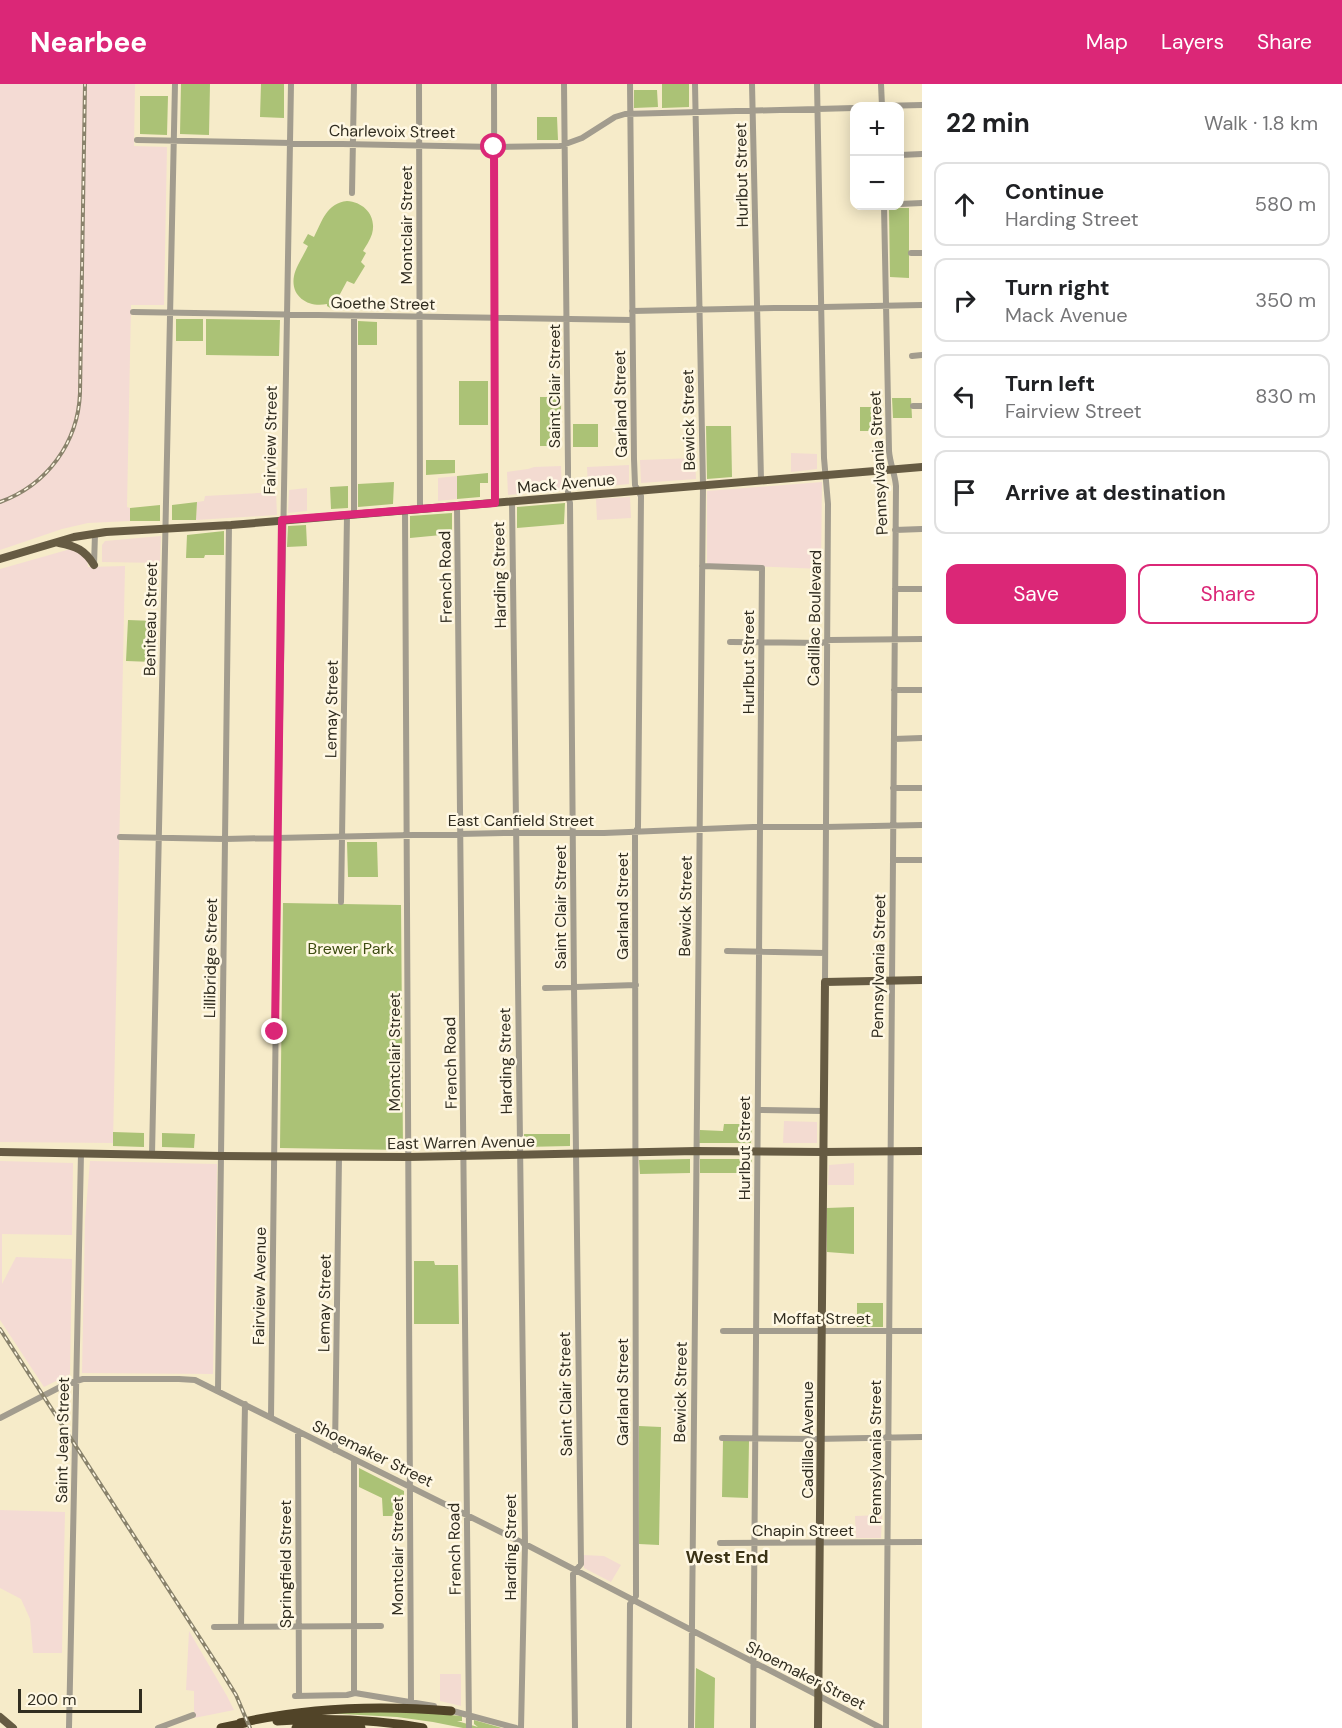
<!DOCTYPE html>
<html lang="en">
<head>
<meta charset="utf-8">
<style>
  body { margin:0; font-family:"DM Sans",sans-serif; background:#f6f6f6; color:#202124 }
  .controls { position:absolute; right:18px; top:18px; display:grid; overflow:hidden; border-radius:12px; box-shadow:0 3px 15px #0003 }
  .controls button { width:54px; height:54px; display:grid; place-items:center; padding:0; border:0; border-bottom:2px solid #e0e0e0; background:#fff; color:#202124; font:30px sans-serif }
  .scale { position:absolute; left:18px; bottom:15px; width:124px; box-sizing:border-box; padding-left:6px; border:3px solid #312d20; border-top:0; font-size:16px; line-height:21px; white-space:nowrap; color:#312d20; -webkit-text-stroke:4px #fff8e4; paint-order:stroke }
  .stop { position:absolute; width:18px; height:18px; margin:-14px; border:4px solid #db2777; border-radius:50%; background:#fff }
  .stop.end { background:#db2777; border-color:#fff; box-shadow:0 2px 6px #0008 }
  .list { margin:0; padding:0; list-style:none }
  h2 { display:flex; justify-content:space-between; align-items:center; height:78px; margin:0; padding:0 24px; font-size:26px }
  h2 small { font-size:20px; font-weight:400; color:#757577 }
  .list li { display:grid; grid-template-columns:39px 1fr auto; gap:18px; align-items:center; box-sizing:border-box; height:84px; margin:0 12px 12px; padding:0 12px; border:2px solid #e0e0e0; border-radius:12px }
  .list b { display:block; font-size:22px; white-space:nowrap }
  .list p { margin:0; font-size:20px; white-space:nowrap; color:#757577 }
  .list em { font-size:20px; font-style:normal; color:#757577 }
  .actions { display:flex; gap:12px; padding:18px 24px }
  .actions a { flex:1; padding:14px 0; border:2px solid #db2777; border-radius:12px; text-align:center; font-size:21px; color:#db2777 }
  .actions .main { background:#db2777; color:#fff }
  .icon { flex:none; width:33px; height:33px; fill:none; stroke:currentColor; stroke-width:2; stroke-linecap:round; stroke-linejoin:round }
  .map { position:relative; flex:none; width:922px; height:1644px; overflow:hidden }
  header { display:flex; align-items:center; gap:36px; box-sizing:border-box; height:84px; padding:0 30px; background:#db2777; color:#fff }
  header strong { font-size:28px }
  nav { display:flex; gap:33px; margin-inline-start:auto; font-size:21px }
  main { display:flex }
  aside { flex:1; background:#fff }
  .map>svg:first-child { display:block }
</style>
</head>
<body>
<header>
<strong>Nearbee</strong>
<nav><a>Map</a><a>Layers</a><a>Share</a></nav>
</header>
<main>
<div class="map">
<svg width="922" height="1644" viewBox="0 0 922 1644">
  <rect width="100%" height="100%" fill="#f6ebc9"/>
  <path fill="#f3dbd1" d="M791 369 817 370V385L791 388Z
    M695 374 696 395 641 399 640 376Z
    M629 381V400L588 404 587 383Z
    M561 382 562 406 508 411 507 388 528 385 534 383Z
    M457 392V415L438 417V394Z
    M307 404V427L288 429 289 406Z
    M276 408 277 431 196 436 197 418 204 417 205 412Z
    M630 413 631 434 597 436 596 415Z
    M161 452 160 479 102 478V461L105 457Z
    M784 1037 817 1038V1059H783Z
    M854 1079V1101H828L829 1081Z
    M882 1431 881 1454H856L855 1432Z
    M583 1471 604 1472 621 1481 611 1498 584 1484Z
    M440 1590H461V1622L440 1617Z"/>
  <path fill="#f4dbd4" d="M0 0H135L134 62 167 63 164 221H131L127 423 130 424V437L88 439 62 445 0 466Z
    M822 398 821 485 707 480V407Z
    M74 464 87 474 88 483 125 482 113 1059 0 1058V485Z
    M0 1077 73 1079 72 1151 2 1150V1200L16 1173 72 1175 70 1290 44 1303 0 1236Z
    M90 1077 217 1080 213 1290 82 1289 85 1136Z
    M0 1426 65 1428 62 1569H33L30 1535 21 1515 0 1504Z
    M189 1547 227 1612 234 1626 194 1634V1607L186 1606Z"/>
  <path fill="#abc276" d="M181 0H210L209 51 180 50Z
    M261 0H284V34L260 33Z
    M662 0H689V23L662 24Z
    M634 6H657L658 23 634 24Z
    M140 12H168L167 51 140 50Z
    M537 33H557L558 56H537Z
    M347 117C364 118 377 132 372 150 370 156 366 162 363 167L366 169 361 178 365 182 354 200 347 197 332 225 327 222V220C309 224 290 213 294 192 296 182 304 171 308 162L303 159 308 150 314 153C322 137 327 119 347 117Z
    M889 124H909V194L890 193Z
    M176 235H203V257H176Z
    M206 235 280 236 279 272 206 271Z
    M358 237 377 238V261H358Z
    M459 297H488V341H459Z
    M540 313H561V362H540Z
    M892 314H911L912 334H893Z
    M860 323H882V347H860Z
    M573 340H598V363H573Z
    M706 342H731L732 393 707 395Z
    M426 376H455V389L426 391Z
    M488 389V399H480V413L457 415V392Z
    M394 398 393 420 358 423V400Z
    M348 402V424L331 425 330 403Z
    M197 418 196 436H172V421Z
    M565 419 564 440 517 444V423Z
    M160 421V437H130V424Z
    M452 429V450L410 454V432Z
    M306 441 307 462 287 463 288 442Z
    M224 447V471H205L204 474H186L187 451Z
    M128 536 155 537 153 578 126 577Z
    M347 758H377L378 793H348Z
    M283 819 401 821 403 1066 280 1064Z
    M724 1040H752L751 1059H699L700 1046 723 1047Z
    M113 1048 144 1049V1063L113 1062Z
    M162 1049 195 1050 194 1064 162 1063Z
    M524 1050H570V1062L524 1063Z
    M690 1075V1089L640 1090 639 1076Z
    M700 1075H752L751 1089H700Z
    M854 1123V1170L827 1168V1124Z
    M414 1177H434L435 1181H458L459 1240H414Z
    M857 1219H883V1243H857Z
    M639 1342 661 1343 659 1461 639 1460Z
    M723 1356 749 1357 748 1414 722 1413Z
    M359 1384 404 1407V1432H383L382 1414 359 1403Z
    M696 1584 715 1594 714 1644H695Z
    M336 1626 427 1629 462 1632V1637H457L478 1643 474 1640V1636L502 1644H463L433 1638 397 1633 324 1629Z"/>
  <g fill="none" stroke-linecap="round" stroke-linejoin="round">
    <path stroke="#a29c8e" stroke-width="6" d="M419 0 420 425
      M494 0 495 419
      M564 0 568 383V412L570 419 574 903 581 1480 573 1490 575 1644
      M752 0 761 396
      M817 0 824 374 828 420 825 898
      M881 0 882 22
      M880 22 922 21
      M137 56 494 63 560 62 582 54 615 33 625 30 854 24
      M900 71 922 70
      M352 109 354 0
      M900 120 922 119
      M884 122 889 367C890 380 895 390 896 402L886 1644
      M911 169H922
      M632 227 922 221
      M133 228 632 236
      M912 272 922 271
      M913 322H922
      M512 417 525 1460 521 1644
      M457 422 469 1644
      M405 426 411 1618
      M354 431V232
      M895 446 922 445
      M94 481 95 450
      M702 482 762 484 753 1644
      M895 505H922
      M730 558 822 559 830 556 922 555
      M894 606H922
      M894 655 922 654
      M893 704H922
      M120 753 225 755 504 749H604L753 743H826L922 741
      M893 776H922
      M341 818 347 431
      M727 867 825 869
      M545 904 636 901
      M758 1026 823 1027
      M152 1070 175 0
      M723 1247H922
      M218 1307 229 441
      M271 1333 278 753 291 0
      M0 1334 66 1300 83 1295H179L195 1296 525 1460 881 1644
      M298 1347 299 1612
      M722 1354 815 1355 922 1353
      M335 1366 339 1073
      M354 1375V1609
      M720 1459 922 1458
      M241 1542 245 1320
      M214 1543 381 1542
      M295 1612 347 1611 355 1609 434 1622
      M449 1626 516 1644
      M69 1644 81 1069
      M158 1644 193 1631
      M629 1644 630 1520 636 1512 635 751 638 743 641 412 635 401 634 375 630 0
      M691 1644 703 401 695 0"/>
    <path stroke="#665b43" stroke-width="8" d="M59 459C76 462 85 466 94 481
      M0 475 74 453 106 448 231 441 922 383
      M0 1068 221 1072 408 1073 696 1067 823 1068 922 1067
      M0 1633 13 1644
      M818 1644 825 898 922 896"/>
    <path stroke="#514428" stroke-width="9" d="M277 1637C326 1634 375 1635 423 1644
      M240 1639C309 1623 381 1621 451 1627
      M221 1644 245 1639
      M296 1644H361"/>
    <defs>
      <path id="rail" d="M0 418C47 401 78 359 80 309L85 0
        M0 1245 220 1585 236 1611 250 1644"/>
    </defs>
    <use href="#rail" stroke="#89826b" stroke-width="4"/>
    <use href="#rail" stroke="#fff8e4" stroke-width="1.5" stroke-dasharray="4.5" stroke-linecap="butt"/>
  </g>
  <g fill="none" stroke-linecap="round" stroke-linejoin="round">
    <path stroke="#db2777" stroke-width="8" d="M275 948 282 436 495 419 494 63"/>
  </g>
  <g text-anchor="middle" stroke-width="5" stroke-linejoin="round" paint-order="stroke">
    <g font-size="16" fill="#312d20" stroke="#fff8e4">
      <text transform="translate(392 47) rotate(1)" y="6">Charlevoix Street</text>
      <text transform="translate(741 91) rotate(-91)" y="6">Hurlbut Street</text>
      <text transform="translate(406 141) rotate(-90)" y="6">Montclair Street</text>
      <text transform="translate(383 219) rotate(1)" y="6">Goethe Street</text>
      <text transform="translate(554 302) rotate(-90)" y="6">Saint Clair Street</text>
      <text transform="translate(620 320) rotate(-91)" y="6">Garland Street</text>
      <text transform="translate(688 336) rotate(-91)" y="6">Bewick Street</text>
      <text transform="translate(270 356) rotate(-89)" y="6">Fairview Street</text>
      <text transform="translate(878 379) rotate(-93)" y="6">Pennsylvania Street</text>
      <text transform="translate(566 399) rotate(-5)" y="6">Mack Avenue</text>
      <text transform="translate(499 491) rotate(-91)" y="6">Harding Street</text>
      <text transform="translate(445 493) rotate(-91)" y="6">French Road</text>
      <text transform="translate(814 534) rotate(-89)" y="6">Cadillac Boulevard</text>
      <text transform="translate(150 535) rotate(-89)" y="6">Beniteau Street</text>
      <text transform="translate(748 578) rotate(-90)" y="6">Hurlbut Street</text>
      <text transform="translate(331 625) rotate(-89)" y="6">Lemay Street</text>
      <text x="521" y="742">East Canfield Street</text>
      <text transform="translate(622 822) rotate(-90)" y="6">Garland Street</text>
      <text transform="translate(685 822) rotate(-89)" y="6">Bewick Street</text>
      <text transform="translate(560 823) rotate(-90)" y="6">Saint Clair Street</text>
      <text transform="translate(210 874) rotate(-89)" y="6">Lillibridge Street</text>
      <text transform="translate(878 882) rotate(-89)" y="6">Pennsylvania Street</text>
      <text transform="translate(394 968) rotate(-90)" y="6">Montclair Street</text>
      <text transform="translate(505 977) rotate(-91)" y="6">Harding Street</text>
      <text transform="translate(450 979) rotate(-91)" y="6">French Road</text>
      <text transform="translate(461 1058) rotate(-1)" y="6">East Warren Avenue</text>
      <text transform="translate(744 1064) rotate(-90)" y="6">Hurlbut Street</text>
      <text transform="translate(259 1202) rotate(-89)" y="6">Fairview Avenue</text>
      <text transform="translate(324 1219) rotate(-89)" y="6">Lemay Street</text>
      <text x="822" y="1240">Moffat Street</text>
      <text transform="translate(622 1308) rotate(-90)" y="6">Garland Street</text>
      <text transform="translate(680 1308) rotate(-89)" y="6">Bewick Street</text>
      <text transform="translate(565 1310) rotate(-91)" y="6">Saint Clair Street</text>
      <text transform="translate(62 1356) rotate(-89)" y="6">Saint Jean Street</text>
      <text transform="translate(807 1356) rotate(-90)" y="6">Cadillac Avenue</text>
      <text transform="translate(875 1368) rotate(-90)" y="6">Pennsylvania Street</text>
      <text transform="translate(373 1369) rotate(26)" y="6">Shoemaker Street</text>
      <text x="803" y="1452">Chapin Street</text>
      <text transform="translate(510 1463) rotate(-90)" y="6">Harding Street</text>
      <text transform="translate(454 1465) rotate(-91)" y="6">French Road</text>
      <text transform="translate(397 1472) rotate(-90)" y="6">Montclair Street</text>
      <text transform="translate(285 1480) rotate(-90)" y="6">Springfield Street</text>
      <text transform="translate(806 1591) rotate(27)" y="6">Shoemaker Street</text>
    </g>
    <g font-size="16" fill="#3e4d12" stroke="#fff8e4">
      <text x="351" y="870">Brewer Park</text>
    </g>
    <g font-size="18" font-weight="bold" fill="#3b3316" stroke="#fff8e4">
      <text x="727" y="1479">West End</text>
    </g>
  </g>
</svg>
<div class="controls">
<button>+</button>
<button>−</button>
</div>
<div class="scale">200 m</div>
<div class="stop" style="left:494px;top:63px"></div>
<div class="stop end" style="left:275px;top:948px"></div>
</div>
<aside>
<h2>22 min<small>Walk · 1.8 km</small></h2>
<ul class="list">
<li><svg class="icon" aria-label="ahead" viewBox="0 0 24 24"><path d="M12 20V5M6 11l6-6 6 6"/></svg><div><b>Continue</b><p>Harding Street</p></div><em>580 m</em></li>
<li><svg class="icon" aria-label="right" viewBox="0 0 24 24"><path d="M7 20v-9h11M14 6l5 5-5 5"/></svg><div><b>Turn right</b><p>Mack Avenue</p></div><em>350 m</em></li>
<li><svg class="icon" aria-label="left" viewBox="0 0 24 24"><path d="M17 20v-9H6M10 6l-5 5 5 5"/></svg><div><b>Turn left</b><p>Fairview Street</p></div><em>830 m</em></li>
<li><svg class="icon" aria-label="arrive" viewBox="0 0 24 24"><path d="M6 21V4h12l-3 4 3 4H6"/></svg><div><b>Arrive at destination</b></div></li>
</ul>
<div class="actions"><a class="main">Save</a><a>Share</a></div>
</aside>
</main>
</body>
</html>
